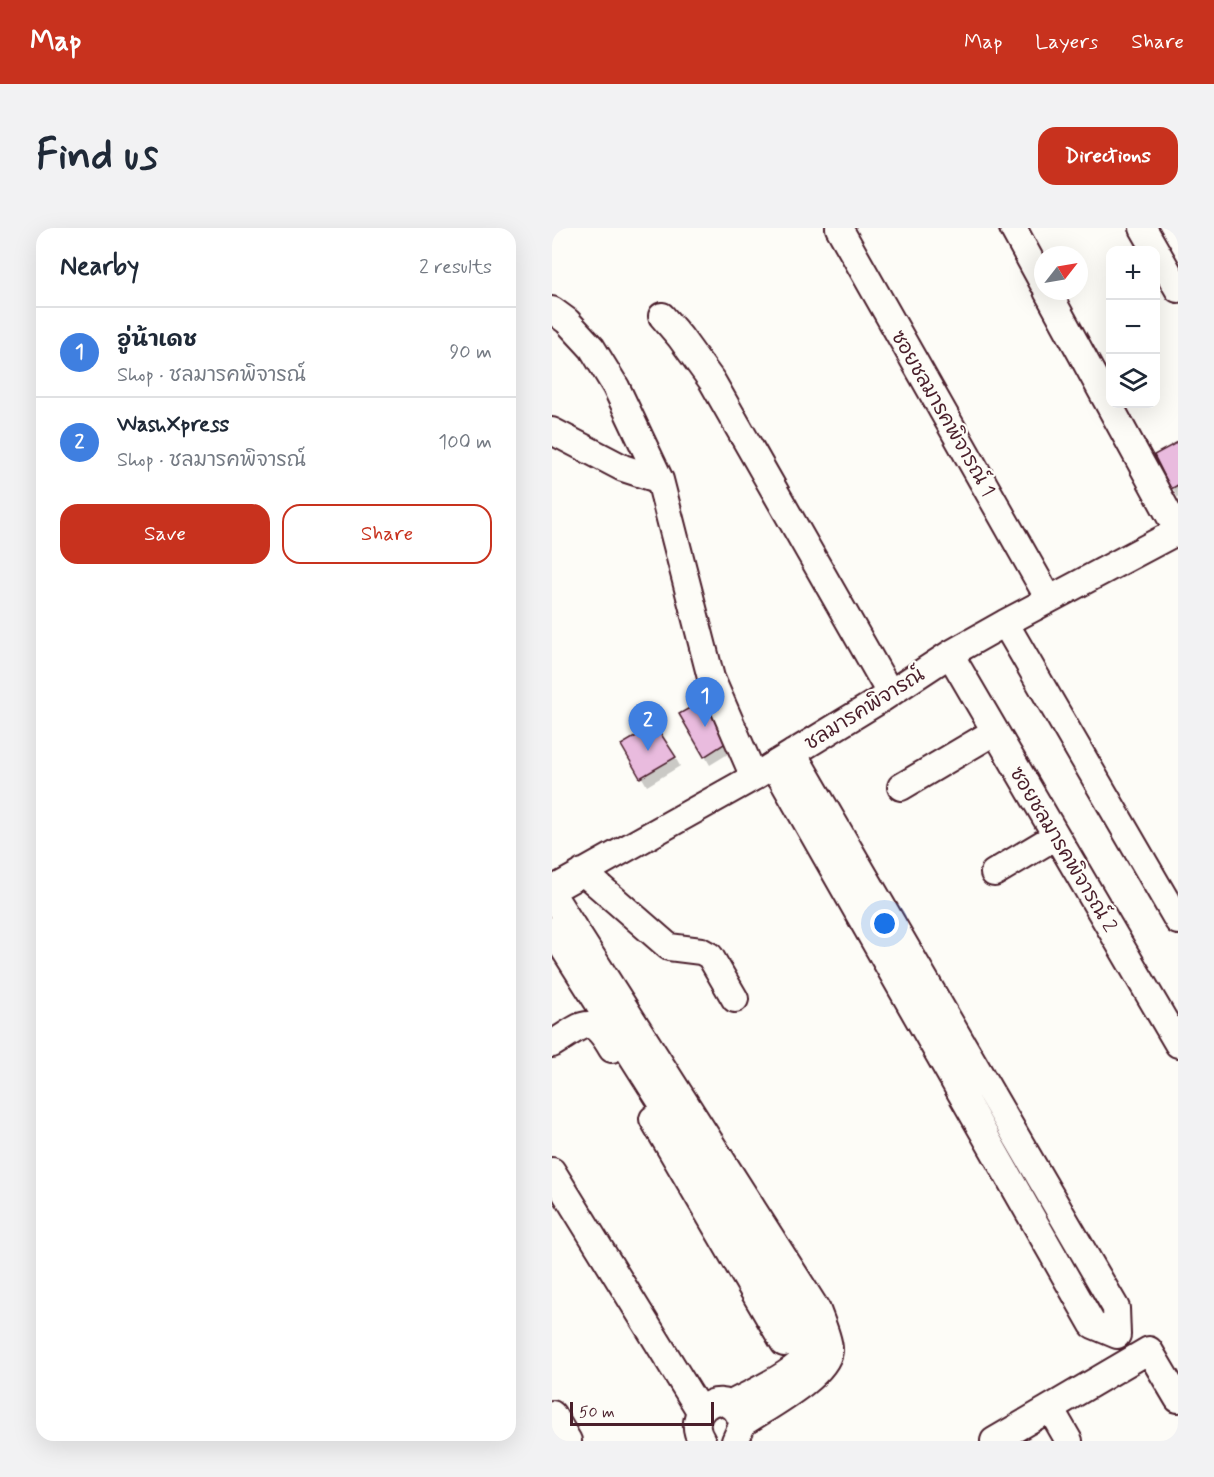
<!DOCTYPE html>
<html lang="en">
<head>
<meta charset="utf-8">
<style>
  body { margin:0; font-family:Mynerve,"Playpen Sans Thai",sans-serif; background:#f2f2f3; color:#1f2937 }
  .controls { position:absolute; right:18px; top:18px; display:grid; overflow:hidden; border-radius:12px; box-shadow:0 6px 24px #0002 }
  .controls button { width:54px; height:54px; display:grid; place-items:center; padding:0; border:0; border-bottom:2px solid #e0e1e3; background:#fff; color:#1f2937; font:30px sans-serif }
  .compass { position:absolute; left:482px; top:18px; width:54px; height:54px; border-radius:50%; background:#fff; box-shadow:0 6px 24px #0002; rotate:59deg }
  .scale { position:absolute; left:18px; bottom:15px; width:144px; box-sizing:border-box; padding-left:6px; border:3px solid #4a1f2b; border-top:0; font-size:16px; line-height:21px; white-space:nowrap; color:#4a1f2b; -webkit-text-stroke:4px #fdfcf7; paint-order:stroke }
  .you { position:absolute; left:333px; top:696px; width:21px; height:21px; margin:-15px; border:4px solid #fff; border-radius:50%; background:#1a73e8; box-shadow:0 0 0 9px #1a73e833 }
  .badge { display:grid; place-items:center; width:39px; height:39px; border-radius:50%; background:#c8321e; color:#fff; font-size:20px; font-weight:700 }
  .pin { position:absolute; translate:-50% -50px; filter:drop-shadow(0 2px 3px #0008) }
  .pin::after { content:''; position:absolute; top:32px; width:21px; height:18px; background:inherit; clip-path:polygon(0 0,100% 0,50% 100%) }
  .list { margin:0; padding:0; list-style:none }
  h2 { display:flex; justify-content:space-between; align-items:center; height:78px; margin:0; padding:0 24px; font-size:26px }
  h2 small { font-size:20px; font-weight:400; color:#747a83 }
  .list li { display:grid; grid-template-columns:39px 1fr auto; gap:18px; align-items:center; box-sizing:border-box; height:90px; padding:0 24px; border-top:2px solid #e0e1e3 }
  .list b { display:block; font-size:22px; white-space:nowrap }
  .list p { margin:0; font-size:20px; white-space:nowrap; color:#747a83 }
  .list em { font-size:20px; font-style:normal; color:#747a83 }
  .actions { display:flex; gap:12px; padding:18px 24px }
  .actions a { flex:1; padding:14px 0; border:2px solid #c8321e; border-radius:18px; text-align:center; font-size:21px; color:#c8321e }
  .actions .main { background:#c8321e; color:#fff }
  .icon { flex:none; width:33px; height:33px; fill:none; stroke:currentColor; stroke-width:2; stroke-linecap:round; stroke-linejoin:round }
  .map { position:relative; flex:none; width:626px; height:1213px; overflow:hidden; border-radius:18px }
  header { display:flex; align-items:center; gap:36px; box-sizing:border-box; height:84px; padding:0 30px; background:#c8321e; color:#fff }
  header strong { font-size:28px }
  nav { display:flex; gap:33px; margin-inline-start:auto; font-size:21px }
  .intro { display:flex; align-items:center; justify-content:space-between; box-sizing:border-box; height:144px; padding:0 36px }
  h1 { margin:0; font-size:42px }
  .button { padding:15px 27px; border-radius:18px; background:#c8321e; color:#fff; font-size:21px; font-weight:700 }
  main { display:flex; gap:36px; padding:0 36px }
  aside { flex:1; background:#fff; border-radius:18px; box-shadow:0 6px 24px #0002 }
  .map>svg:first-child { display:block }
</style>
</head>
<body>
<header>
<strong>Map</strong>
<nav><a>Map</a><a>Layers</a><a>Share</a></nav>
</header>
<div class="intro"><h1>Find us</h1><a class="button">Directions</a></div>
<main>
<aside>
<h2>Nearby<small>2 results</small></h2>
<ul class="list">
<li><span class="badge" style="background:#3f7fe0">1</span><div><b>อู่น้าเดช</b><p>Shop · ชลมารคพิจารณ์</p></div><em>90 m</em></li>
<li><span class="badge" style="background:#3f7fe0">2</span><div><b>WashXpress</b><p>Shop · ชลมารคพิจารณ์</p></div><em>100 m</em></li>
</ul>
<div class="actions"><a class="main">Save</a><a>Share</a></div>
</aside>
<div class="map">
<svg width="626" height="1213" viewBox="0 0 626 1213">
  <rect width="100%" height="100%" fill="#fdfcf7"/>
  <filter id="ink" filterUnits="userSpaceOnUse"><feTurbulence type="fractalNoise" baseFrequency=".0167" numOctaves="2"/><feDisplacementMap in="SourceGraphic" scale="12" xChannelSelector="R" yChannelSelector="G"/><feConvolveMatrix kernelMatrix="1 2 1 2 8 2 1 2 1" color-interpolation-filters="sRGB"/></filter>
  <g filter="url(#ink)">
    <path fill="#0003" d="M626 215V270L604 228Z
      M129 487 184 521 158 537Z
      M71 517 123 529 128 538 95 558Z"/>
    <path fill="#e9bbde" stroke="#4a1f2b" stroke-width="1.5" d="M626 214V257L619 261 602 227Z
      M155 470 180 511 152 529 127 486Z
      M103 497 124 529 88 550 69 517Z"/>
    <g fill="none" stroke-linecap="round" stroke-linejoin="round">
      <defs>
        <path id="minor" d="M287 0 497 371
          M461 0 491 55
          M591 0 626 61
          M495 63 626 303
          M0 82 15 93 40 120 64 159 108 252 159 450 202 549
          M110 88 128 109 160 153 338 465
          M0 203 71 240 108 252
          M453 395 626 693
          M398 426 626 816
          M222 537 541 1097 565 1107 564 1080 241 525
          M349 559 442 504
          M31 644 117 719 149 723 158 728 183 771
          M442 645 504 608
          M0 662 202 549 328 472 398 426 453 395 626 303
          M0 666 265 1082C268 1091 278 1114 277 1123 274 1148 213 1180 191 1195
          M0 702 247 1091C250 1099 257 1113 256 1122 251 1144 196 1166 177 1177
          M0 816C32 797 38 783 60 821
          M101 891 232 1115
          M0 943 148 1183
          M498 1180 517 1213
          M0 1186 16 1213
          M150 1213C132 1186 165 1160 184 1182 187 1186 189 1191 191 1195L183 1213
          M442 1213 597 1122 626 1171"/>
      </defs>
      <use href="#minor" stroke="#4a1f2b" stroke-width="30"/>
      <use href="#minor" stroke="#fdfcf7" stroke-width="26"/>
    </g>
  </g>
  <g text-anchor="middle" stroke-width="4.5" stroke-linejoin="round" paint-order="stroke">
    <g font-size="20" fill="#4a1f2b" stroke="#fdfcf7">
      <text transform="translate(392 185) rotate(60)" y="7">ซอยชลมารคพิจารณ์ 1</text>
      <text transform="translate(312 480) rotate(-32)" y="7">ชลมารคพิจารณ์</text>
      <text transform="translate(512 621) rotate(59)" y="7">ซอยชลมารคพิจารณ์ 2</text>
    </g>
  </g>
</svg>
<div class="controls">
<button>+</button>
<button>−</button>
<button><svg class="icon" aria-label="layers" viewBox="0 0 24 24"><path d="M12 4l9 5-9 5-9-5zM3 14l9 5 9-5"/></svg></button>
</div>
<svg class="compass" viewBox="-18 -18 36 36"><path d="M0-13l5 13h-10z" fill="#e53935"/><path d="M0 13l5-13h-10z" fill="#747a83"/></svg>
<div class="scale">50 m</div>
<div class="you"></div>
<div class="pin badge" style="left:153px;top:499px;background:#3f7fe0">1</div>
<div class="pin badge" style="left:96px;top:523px;background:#3f7fe0">2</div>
</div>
</main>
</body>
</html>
